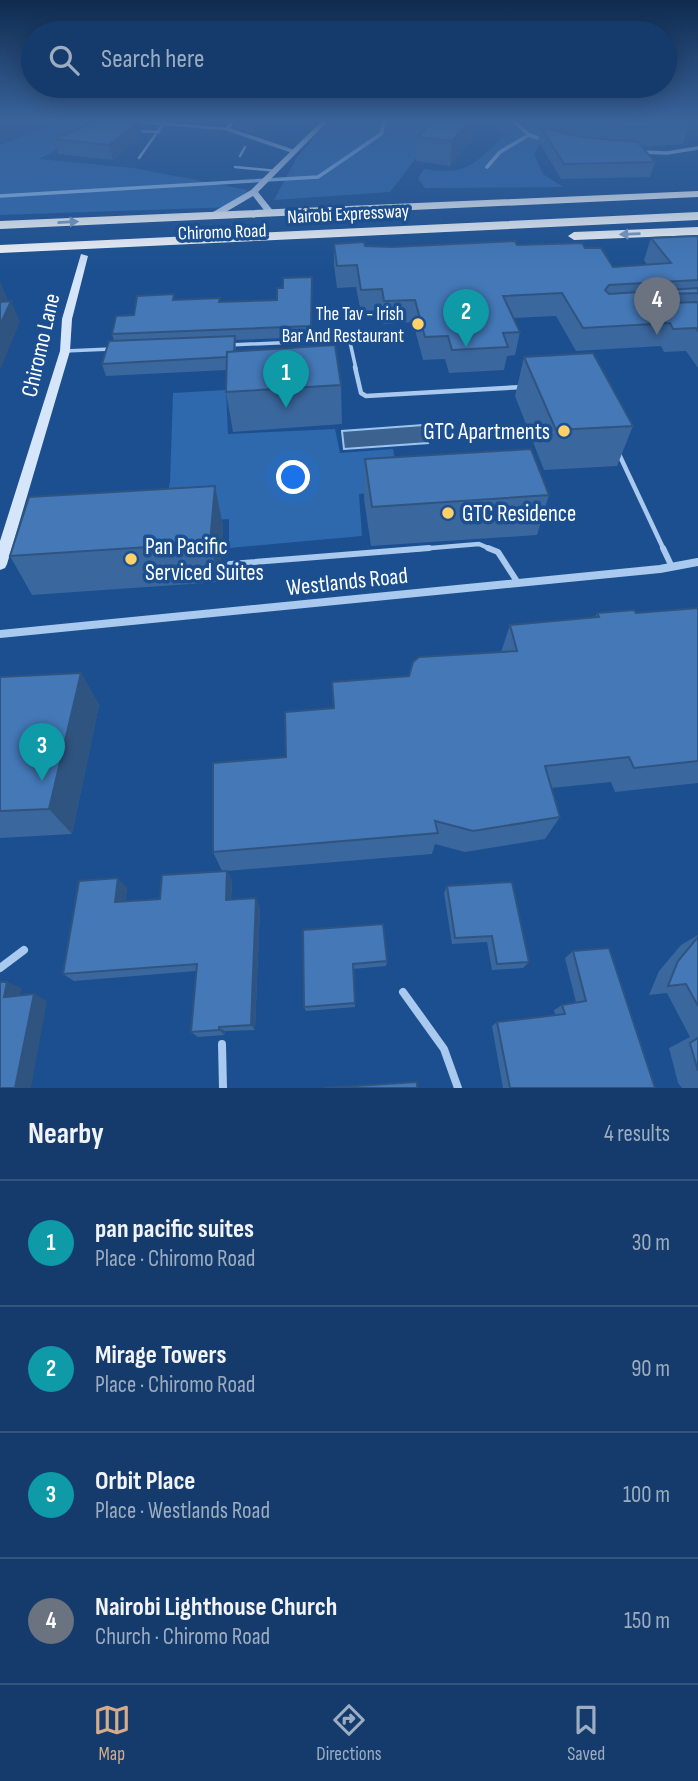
<!DOCTYPE html>
<html lang="en">
<head>
<meta charset="utf-8">
<style>
  body { margin:0; font-family:"Sofia Sans Condensed",sans-serif; background:#214673; color:#f1f3f6 }
  .you { position:absolute; left:294px; top:478px; width:24px; height:24px; margin:-18px; border:5px solid #fff; border-radius:50%; background:#1a73e8; box-shadow:0 0 0 10px #1a73e833 }
  .badge { display:grid; place-items:center; width:46px; height:46px; border-radius:50%; background:#d6ab8b; color:#fff; font-size:23px; font-weight:700 }
  .pin { position:absolute; translate:-50% -58px; filter:drop-shadow(0 2px 4px #0008) }
  .pin::after { content:''; position:absolute; top:37px; width:24px; height:21px; background:inherit; clip-path:polygon(0 0,100% 0,50% 100%) }
  .list { margin:0; padding:0; list-style:none }
  h2 { display:flex; justify-content:space-between; align-items:center; height:91px; margin:0; padding:0 28px; font-size:30px }
  h2 small { font-size:23px; font-weight:400; color:#9dadc1 }
  .list li { display:grid; grid-template-columns:46px 1fr auto; gap:21px; align-items:center; box-sizing:border-box; height:126px; padding:0 28px; border-top:2px solid #33557e }
  .list b { display:block; font-size:26px; white-space:nowrap }
  .list p { margin:0; font-size:23px; white-space:nowrap; color:#9dadc1 }
  .list em { font-size:23px; font-style:normal; color:#9dadc1 }
  .icon { flex:none; width:38px; height:38px; fill:none; stroke:currentColor; stroke-width:2; stroke-linecap:round; stroke-linejoin:round }
  .map { position:relative; flex:none; width:698px; height:1088px; overflow:hidden }
  .search { position:absolute; background:#143b6b; box-shadow:0 4px 18px #0003; left:21px; right:21px; top:21px; height:77px; display:flex; align-items:center; gap:18px; box-sizing:border-box; padding:0 24px; border-radius:38px; color:#9dadc1; font-size:26px }
  .sheet { height:595px; background:#143b6b }
  nav { display:flex; justify-content:space-around; align-items:center; box-sizing:border-box; height:98px; border-top:2px solid #33557e; background:#143b6b; font-size:19px; color:#9dadc1 }
  nav a { display:grid; justify-items:center; gap:4px }
  nav .on { color:#d6ab8b }
  .map>svg:first-child { display:block }
</style>
</head>
<body>
<div class="map">
<svg width="698" height="1088" viewBox="0 0 698 1088">
  <rect width="100%" height="100%" fill="#1b4f8f"/>
  <path fill="#2e69ad" d="M66 121 105 124 39 159 133 168 248 190 233 207 0 215V145Z
    M328 121H433L430 140 390 192 274 200 297 157Z
    M488 121H526L547 130 534 154 543 174 563 187 425 188 418 178 424 169C471 176 473 163 506 135Z
    M226 390 228 434 335 429 340 453 393 449 400 490 359 494 362 536 229 548V519L161 524 170 482 173 393Z"/>
  <path fill="#3c6290" stroke="#9cc4f0" stroke-width="2" d="M423 425 428 443 344 449 342 431Z"/>
  <g fill="none" stroke-linecap="round" stroke-linejoin="round">
    <path stroke="#9cc4f0" stroke-width="3.5" d="M0 196 318 177 381 134 385 121"/>
    <path stroke="#a9c9ee" stroke-width="2.5" d="M126 121 227 129
      M134 131 159 132
      M240 156 245 147
      M139 158 165 121
      M235 167 277 171"/>
    <path stroke="#a9c9ee" stroke-width="3.5" d="M229 345 346 340 350 342 356 369
      M65 351 111 349"/>
    <path stroke="#a9c9ee" stroke-width="4.5" d="M355 367 361 393 366 396 523 387
      M618 452 664 550
      M407 550 479 544 493 550"/>
    <path stroke="#a9c9ee" stroke-width="6" d="M488 548 498 552 518 583
      M663 548 672 567
      M230 564 429 548"/>
    <path stroke="#a9c9ee" stroke-width="8" d="M0 968 24 950
      M403 992 444 1049 458 1088
      M222 1044 223 1088"/>
    <path stroke="#a9c9ee" stroke-width="3.5" d="M234 121 227 129 295 152
      M514 121 529 135 545 140
      M640 152 667 153 698 148
      M487 167 500 152 529 135"/>
    <path stroke="#a9c9ee" stroke-width="8" d="M0 634 660 569 698 562"/>
    <path fill="#d6e6fa" fill-rule="evenodd" d="M322 121H328L258 192 274 212 273 214H267L253 196 219 216H213V212L251 190Z
      M81 254 88 256 72 319 70 351 7 564 5 568 0 570V541L60 351 62 319Z"/>
    <path fill="#fff" fill-rule="evenodd" d="M698 191V197L0 229V221Z
      M698 212V220L0 253V245Z
      M698 227V235L574 240 568 236 574 232Z"/>
  </g>
  <path fill="#3a679d" d="M139 121 142 135 113 160 58 154 54 139Z
    M205 121H229L225 125Z
    M234 121H297L294 125 275 124 253 133 235 127Z
    M527 121H690V123L683 144 642 147 655 162 650 177 561 179 538 140 540 131 529 126Z
    M477 133 450 166 416 161 418 137Z
    M698 236V368L686 351 664 352 661 346 576 351 556 316 513 318 520 332 515 355 507 356 504 370 449 373 445 359 423 360 413 322 383 324 381 312 361 313 356 287 337 288 334 265V244L392 247 517 245 585 248 613 267 647 265 644 260 651 238Z
    M312 287V337L235 340 236 352 341 385 342 424 233 432 226 392 227 370 106 376 102 364 114 341 112 334 134 315 175 300 220 298V302L277 300Z
    M524 357 633 426 617 466 544 470 515 396Z
    M365 459 549 495 537 535 371 546 364 499Z
    M215 486 223 526 219 582 32 595 10 556Z
    M698 608V783L615 792 611 782 551 788 560 817 545 839 465 852 435 844 432 854 227 871 232 881 231 899 260 907 255 1030 225 1031 224 1035 198 1037 191 1032 196 971 74 981 63 974 127 888 125 902 160 899 222 871 213 852 286 757 333 708 332 682 409 676 501 652 510 625 595 617 597 613H636Z
    M81 673 99 705 72 834 0 838V677Z
    M447 886 529 962 523 968 492 970 487 942 452 944 444 893Z
    M383 924 387 961 386 966 353 969 355 1007 306 1011 304 1007Z
    M698 935V1088H682L678 1083 669 1048 690 1037 667 993 649 995 659 971 681 945Z
    M573 951 655 1088H503L492 1026 497 1022 555 1015 554 1010 562 1005 576 1002 565 958Z"/>
  <path fill="#305480" d="M0 121H39L0 135Z
    M139 121 142 135 113 160 109 145Z
    M263 121H275V124L253 133 252 125Z
    M470 121H479L477 133 450 166 452 141Z
    M0 281 8 300 0 316Z
    M11 301 20 322 0 370V325Z
    M215 486 223 526 219 582 210 543Z
    M81 673 99 705 72 834 49 809Z
    M227 871 232 881 230 909 226 900Z
    M118 878 127 888 124 911 115 902Z
    M256 898 260 907 255 1030 251 1025Z
    M7 982 22 988 18 1003 4 997Z
    M34 994 47 1001 31 1088H15Z
    M219 1027 225 1031 224 1035 219 1030Z"/>
  <path fill="#4478b7" stroke="#305480" stroke-width="2" d="M97 121H139L109 145 54 139Z
    M238 121H263L252 125Z
    M433 121H470L452 141 418 137Z
    M585 121H690V123L634 128Z
    M540 126 580 137 638 142 655 162 564 164Z
    M698 236V280L609 285 605 290 609 294 698 288V293L667 294 663 299 668 303 698 302V331L696 328 673 329 670 323 583 328 562 293 503 296 520 332 503 333 508 347 452 350 448 336 425 337 415 300 384 301 382 289 361 290 357 265 337 266 334 244 364 242 365 246 392 247 515 241 517 245 582 243 585 248H601L613 267 671 263 651 238Z
    M312 277 311 326 112 334 116 316 134 315 137 296 174 294 173 300 220 298 219 302 277 300V288H283V278Z
    M11 301 0 325V302Z
    M235 336 234 352H227V357L102 364 109 341Z
    M335 345 341 385 226 392 227 352Z
    M593 353 633 426 556 430 524 357Z
    M531 449 549 495 372 507 365 459Z
    M215 486 210 543 10 556 29 497Z
    M698 608V761L634 768 629 757 545 766 560 817 473 831 435 821 438 833 213 852V763L286 757 285 712 334 708 332 682 409 676 413 662 419 657 517 651 510 625 599 617 597 613 634 610 636 613Z
    M81 673 49 809 0 811V677Z
    M227 871 226 900 256 898 251 1025 219 1027V1030L191 1032 197 964 63 974 79 881 118 878 115 902 160 899 162 875Z
    M512 882 529 962 497 964 492 936 455 938 447 886Z
    M383 924 387 961 353 964 355 1003 304 1007 303 930Z
    M698 937V1006L686 984 668 986 678 961Z
    M609 948 655 1088H510L497 1022 565 1014 562 1005 586 1001 573 951Z
    M0 982H7L4 997 34 994 15 1088H0Z
    M698 1038V1071L690 1043Z
    M417 1082V1088H325Z"/>
  <defs><path id="oneway-solid" d="M-6-.8H1V-3.2L6.5 0L1 3.2V.8H-6Z" transform="scale(1.75)"/></defs>
  <g fill="#829ec1">
    <use href="#oneway-solid" transform="translate(68 222) rotate(-3)"/>
    <use href="#oneway-solid" transform="translate(630 234) rotate(178)"/>
  </g>
  <linearGradient id="sky" x2="0" y2="1"><stop stop-color="#0f2b4f"/><stop offset="0.44" stop-color="#39639b"/><stop offset="1" stop-color="#39639b" stop-opacity="0"/></linearGradient>
  <rect width="698" height="273" fill="url(#sky)"/>
  <g fill="#ffd166" stroke="#1b4f8f" stroke-width="2.5">
    <circle cx="418" cy="324" r="7"/>
    <circle cx="564" cy="431" r="7"/>
    <circle cx="448" cy="513" r="7"/>
    <circle cx="131" cy="559" r="7"/>
  </g>
  <g text-anchor="middle" stroke-width="7" stroke-linejoin="round" paint-order="stroke">
    <g font-size="19" fill="#fff" stroke="#1b4f8f">
      <text transform="translate(348 213) rotate(-3)" y="7">Nairobi Expressway</text>
      <text transform="translate(222 231) rotate(-2)" y="7">Chiromo Road</text>
    </g>
    <g font-size="19" fill="#fff" stroke="#1b4f8f" text-anchor="end">
      <text x="404" y="320">The Tav - Irish<tspan x="404" dy="22">Bar And Restaurant</tspan></text>
    </g>
    <g font-size="23" fill="#fff" stroke="#1b4f8f">
      <text transform="translate(40 345) rotate(-77)" y="8">Chiromo Lane</text>
      <text transform="translate(347 581) rotate(-6)" y="8">Westlands Road</text>
    </g>
    <g font-size="23" fill="#fff" stroke="#1b4f8f" text-anchor="start">
      <text x="550" y="439" text-anchor="end">GTC Apartments</text>
      <text x="462" y="521">GTC Residence</text>
      <text x="145" y="554">Pan Pacific<tspan x="145" dy="26">Serviced Suites</tspan></text>
    </g>
  </g>
</svg>
<div class="you"></div>
<div class="pin badge" style="left:286px;top:408px;background:#0f9aa8">1</div>
<div class="pin badge" style="left:466px;top:347px;background:#0f9aa8">2</div>
<div class="pin badge" style="left:42px;top:781px;background:#0f9aa8">3</div>
<div class="pin badge" style="left:657px;top:335px;background:#6b7280">4</div>
<div class="search"><svg class="icon" aria-label="search" viewBox="0 0 24 24"><circle cx="10" cy="10" r="6"/><path d="M15 15l6 6"/></svg>Search here</div>
</div>
<section class="sheet">
<h2>Nearby<small>4 results</small></h2>
<ul class="list">
<li><span class="badge" style="background:#0f9aa8">1</span><div><b>pan pacific suites</b><p>Place · Chiromo Road</p></div><em>30 m</em></li>
<li><span class="badge" style="background:#0f9aa8">2</span><div><b>Mirage Towers</b><p>Place · Chiromo Road</p></div><em>90 m</em></li>
<li><span class="badge" style="background:#0f9aa8">3</span><div><b>Orbit Place</b><p>Place · Westlands Road</p></div><em>100 m</em></li>
<li><span class="badge" style="background:#6b7280">4</span><div><b>Nairobi Lighthouse Church</b><p>Church · Chiromo Road</p></div><em>150 m</em></li>
</ul>
</section>
<nav>
<a class="on"><svg class="icon" aria-label="map" viewBox="0 0 24 24"><path d="M3 6l6-2 6 2 6-2v14l-6 2-6-2-6 2zM9 4v14M15 6v14"/></svg>Map</a>
<a><svg class="icon" aria-label="directions" viewBox="0 0 24 24"><path d="M12 3l9 9-9 9-9-9zM9 14v-3h6M13 9l2 2-2 2"/></svg>Directions</a>
<a><svg class="icon" aria-label="saved" viewBox="0 0 24 24"><path d="M7 4h10v16l-5-4-5 4z"/></svg>Saved</a>
</nav>
</body>
</html>
